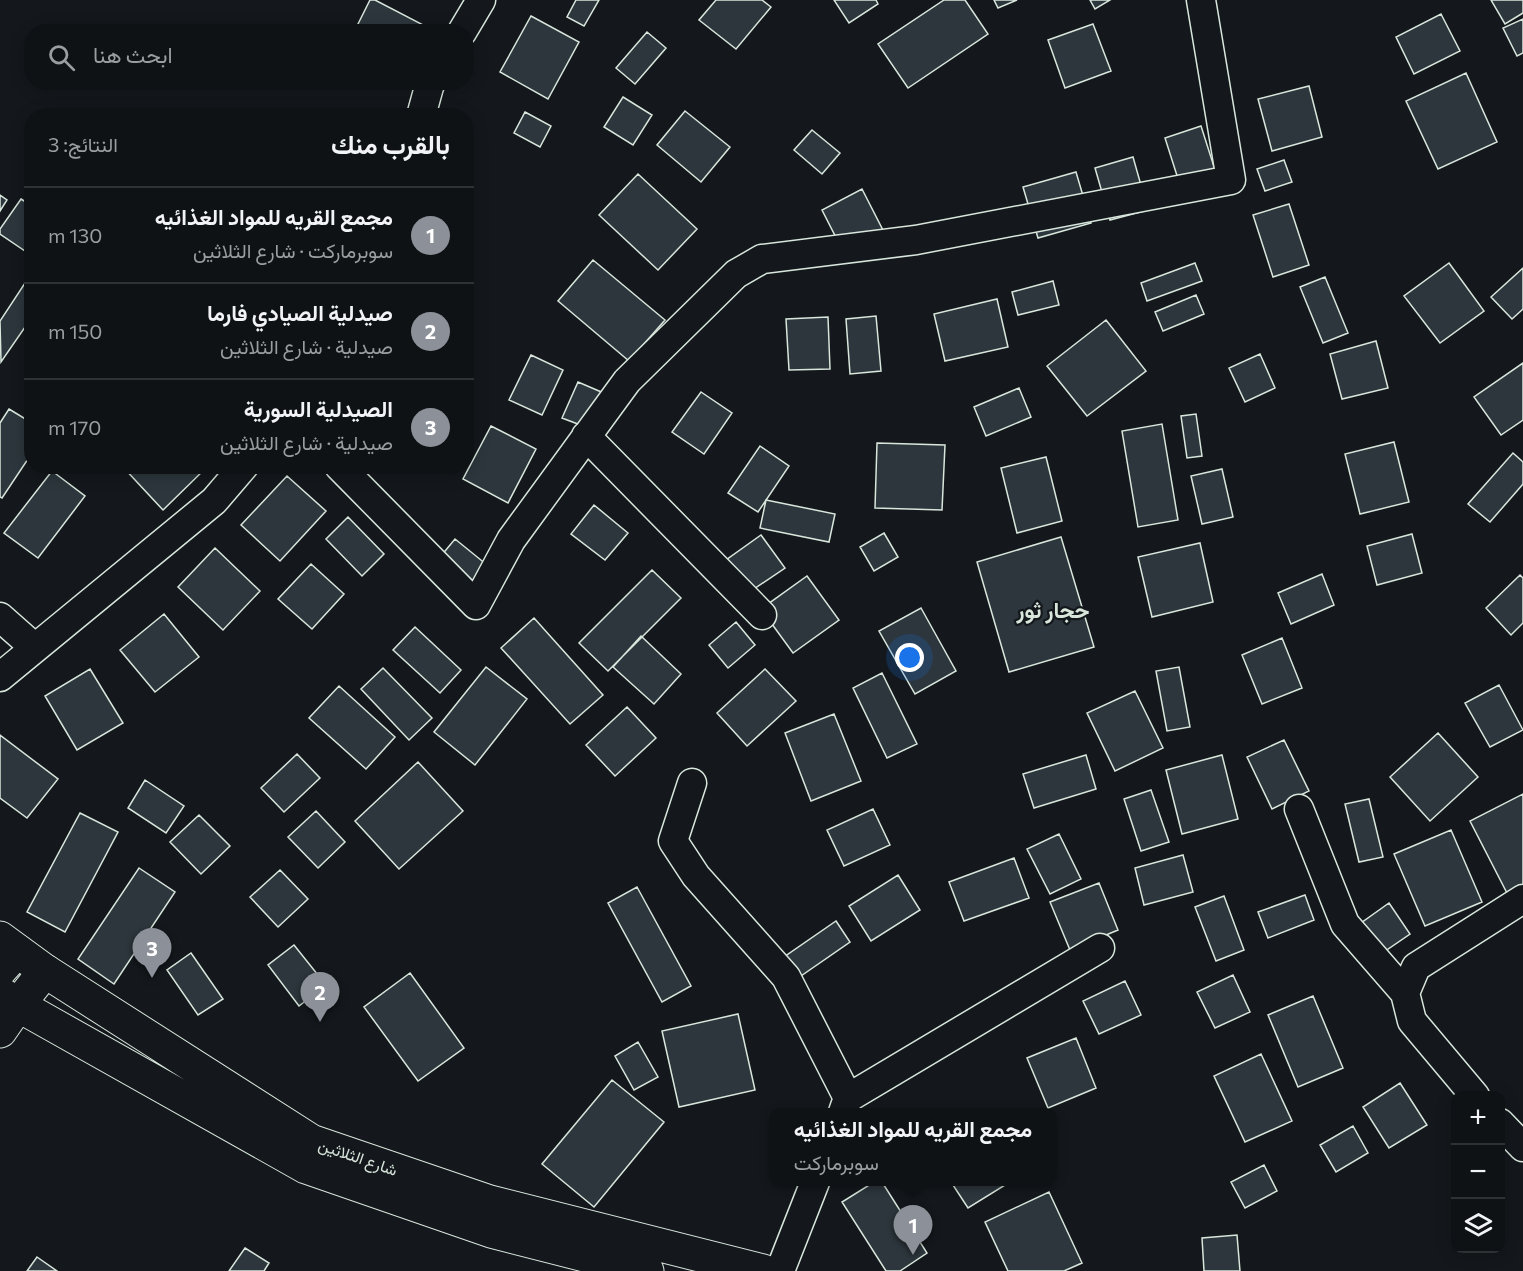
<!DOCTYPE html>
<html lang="ar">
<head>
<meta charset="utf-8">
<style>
  body { margin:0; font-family:Commissioner,Vazirmatn,sans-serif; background:#181b1e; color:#f1f3f6; direction:rtl }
  .controls { position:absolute; right:18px; bottom:18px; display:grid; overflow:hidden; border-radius:12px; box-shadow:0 3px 15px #0003 }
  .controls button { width:54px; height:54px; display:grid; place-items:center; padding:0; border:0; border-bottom:2px solid #2f3234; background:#0f1215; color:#f1f3f6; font:30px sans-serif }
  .you { position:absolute; left:910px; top:658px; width:21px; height:21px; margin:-15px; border:4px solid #fff; border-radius:50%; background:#1a73e8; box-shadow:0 0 0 9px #1a73e833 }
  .badge { display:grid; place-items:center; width:39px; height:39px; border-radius:50%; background:#8c9099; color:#fff; font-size:20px; font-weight:700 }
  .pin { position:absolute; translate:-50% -50px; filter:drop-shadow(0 2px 3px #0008) }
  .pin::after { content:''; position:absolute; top:32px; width:21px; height:18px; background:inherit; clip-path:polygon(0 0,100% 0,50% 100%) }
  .popup { position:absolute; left:769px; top:1108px; width:288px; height:78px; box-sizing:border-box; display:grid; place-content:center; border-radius:12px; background:#0f1215; filter:drop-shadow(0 2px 4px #0005); font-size:20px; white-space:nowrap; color:#9b9ea0 }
  .popup b { font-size:22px; color:#f1f3f6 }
  .popup::after { content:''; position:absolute; left:50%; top:100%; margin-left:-12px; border:12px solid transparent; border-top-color:#0f1215 }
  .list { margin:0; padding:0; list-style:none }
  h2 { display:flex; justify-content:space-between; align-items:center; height:78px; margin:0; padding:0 24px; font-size:26px }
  h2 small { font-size:20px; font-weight:400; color:#9b9ea0 }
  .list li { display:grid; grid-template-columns:39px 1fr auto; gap:18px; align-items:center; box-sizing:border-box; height:96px; padding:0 24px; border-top:2px solid #2f3234 }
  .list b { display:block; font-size:22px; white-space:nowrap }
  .list p { margin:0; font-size:20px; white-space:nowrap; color:#9b9ea0 }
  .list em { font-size:20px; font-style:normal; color:#9b9ea0 }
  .icon { flex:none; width:33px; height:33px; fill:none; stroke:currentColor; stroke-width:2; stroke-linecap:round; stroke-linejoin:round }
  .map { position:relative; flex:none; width:1523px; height:1271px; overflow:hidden; direction:ltr }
  .search { position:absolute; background:#0f1215; box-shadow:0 3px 15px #0003; left:24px; top:24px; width:450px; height:66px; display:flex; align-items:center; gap:15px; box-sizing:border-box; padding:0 21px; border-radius:24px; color:#9b9ea0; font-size:22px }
  .panel { position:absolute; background:#0f1215; box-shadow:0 3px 15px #0003; left:24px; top:108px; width:450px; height:366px; border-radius:24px; direction:rtl }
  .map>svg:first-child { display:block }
</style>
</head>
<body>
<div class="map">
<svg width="1523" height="1271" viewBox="0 0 1523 1271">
  <rect width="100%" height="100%" fill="#14181c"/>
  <path fill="#2c363c" stroke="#d8e6dc" stroke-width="1.5" d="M370 0H375L431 29 430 32H354Z
    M576 0H599L584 26 567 17Z
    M716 0H762L771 7 736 49 699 20Z
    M834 0H876L878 4 849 23Z
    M944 0H965L988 34 908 88 878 44Z
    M994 0H1017L998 8Z
    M1090 0H1110L1095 9Z
    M1491 0H1523V13L1505 24Z
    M1441 14 1460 51 1414 74 1396 37Z
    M531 16 579 42 548 99 500 72Z
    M1523 19V53L1517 56 1503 28Z
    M1093 24 1111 71 1065 88 1048 40Z
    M647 32 666 48 635 84 616 68Z
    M1466 73 1497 142 1438 169 1406 101Z
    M1309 86 1322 137 1272 151 1258 99Z
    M623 97 652 115 633 145 604 127Z
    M685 111 730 147 701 182 657 145Z
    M525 112 551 126 540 147 514 133Z
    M1201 126 1216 173 1180 185 1165 138Z
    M812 130 840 153 822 174 794 150Z
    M1133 157 1148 210 1110 220 1095 168Z
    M1284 160 1292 182 1265 191 1257 169Z
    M1076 172 1091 223 1038 238 1023 187Z
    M638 174 697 229 658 270 599 215Z
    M862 189 889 242 849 263 822 210Z
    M0 195 7 200 0 211Z
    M21 199 32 206V241L25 251 0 234V229Z
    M1289 204 1309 265 1273 277 1253 215Z
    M593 260 665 320 629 361 558 301Z
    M1195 263 1202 281 1147 301 1141 283Z
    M1449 263 1484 311 1440 343 1404 296Z
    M1523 268V309L1512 319 1491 297Z
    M1325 277 1348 333 1323 343 1300 287Z
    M27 280 32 283V317L1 362 0 321Z
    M1053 281 1059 305 1018 315 1012 292Z
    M1196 295 1204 314 1163 331 1155 312Z
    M997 299 1008 347 945 361 934 314Z
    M876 316 881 371 850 374 846 319Z
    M828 317 830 369 789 370 786 319Z
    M1106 320 1146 371 1087 416 1047 366Z
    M1376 341 1388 388 1342 399 1330 354Z
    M1260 354 1275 388 1245 402 1229 368Z
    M531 355 563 370 542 415 509 400Z
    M1523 363V420L1501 435 1474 397Z
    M578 382 606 394 591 429 562 418Z
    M1019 388 1031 417 986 436 974 407Z
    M701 392 732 413 704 454 672 432Z
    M9 409 32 423V453L2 498 0 497V423Z
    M1196 414 1202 456 1187 458 1181 416Z
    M1162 424 1178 520 1138 527 1122 431Z
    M491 426 536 449 508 503 463 479Z
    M1394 442 1409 502 1360 514 1345 454Z
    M877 443 945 445 942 510 875 508Z
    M760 446 789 466 758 512 728 493Z
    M1513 453 1523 462V484L1490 522 1468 504Z
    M1046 457 1062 521 1017 533 1001 468Z
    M122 466H203L205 469 163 510Z
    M1222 469 1233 517 1202 524 1191 476Z
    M52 471 85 496 38 558 4 533Z
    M287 476 326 511 280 561 241 525Z
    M766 500 835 514 829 542 760 528Z
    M594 505 628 533 605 560 571 534Z
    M348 517 384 554 362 576 326 539Z
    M884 533 898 557 874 571 860 547Z
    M1412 534 1422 573 1377 585 1367 546Z
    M761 535 785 568 748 593 726 560Z
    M1061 537 1094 647 1009 672 977 562Z
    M455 539 492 569 463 604 426 574Z
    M1200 543 1213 602 1152 617 1138 557Z
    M215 548 260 591 223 630 178 587Z
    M311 564 344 594 312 629 278 599Z
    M652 570 681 598 608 671 579 643Z
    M1322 574 1334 605 1291 624 1278 593Z
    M1520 575 1523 578V623L1511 635 1486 608Z
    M807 576 839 620 793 653 761 609Z
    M921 608 956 671 915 694 879 631Z
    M164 614 199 657 155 692 120 650Z
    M534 618 603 695 570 724 501 648Z
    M736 622 755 645 728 668 709 645Z
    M415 627 461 670 440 693 393 650Z
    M641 636 681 674 654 704 613 667Z
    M1282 638 1302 688 1262 704 1242 655Z
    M486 667 527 699 475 765 434 732Z
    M1179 667 1190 727 1167 731 1156 671Z
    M383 668 432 718 409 740 361 689Z
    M90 669 123 723 77 750 45 696Z
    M765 669 796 701 747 746 717 713Z
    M882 673 917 744 887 758 853 688Z
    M1499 685 1523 730 1490 747 1465 703Z
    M339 686 395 737 366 769 309 718Z
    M1135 691 1163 748 1115 771 1087 713Z
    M627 707 656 738 615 776 586 745Z
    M834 714 861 781 811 801 785 733Z
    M1438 733 1478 777 1430 821 1390 777Z
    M0 735 58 779 27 818 0 798Z
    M1284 740 1309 791 1272 809 1247 757Z
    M297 754 320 778 284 812 261 788Z
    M1086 755 1096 789 1034 808 1023 774Z
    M1222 755 1238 819 1182 834 1166 770Z
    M418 762 463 811 399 869 355 821Z
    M145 780 184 806 166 833 128 808Z
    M1151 790 1169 842 1141 851 1124 799Z
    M1523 794V887L1508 895 1470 821Z
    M1369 799 1383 857 1359 862 1345 804Z
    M873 809 890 845 844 866 827 830Z
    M316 811 345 842 318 868 288 837Z
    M80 813 118 832 65 932 27 912Z
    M199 815 230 846 201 874 170 842Z
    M1451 830 1482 902 1425 926 1394 854Z
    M1059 834 1081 879 1050 894 1027 849Z
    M1183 855 1193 892 1144 905 1135 868Z
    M1014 858 1029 898 964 921 949 882Z
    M139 868 175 892 114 984 78 959Z
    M280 870 308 899 278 927 250 897Z
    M898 875 920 910 871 941 849 906Z
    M1099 883 1118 930 1070 950 1050 902Z
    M637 887 691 986 662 1002 608 903Z
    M1305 895 1314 920 1268 938 1258 912Z
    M1224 896 1244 950 1216 961 1195 907Z
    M1389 903 1410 934 1375 958 1354 928Z
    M836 921 850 942 798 978 784 957Z
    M294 945 326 985 299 1006 268 965Z
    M191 953 223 999 198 1015 167 970Z
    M410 973 464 1048 418 1081 364 1007Z
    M1233 975 1250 1012 1215 1028 1197 992Z
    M1125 981 1141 1015 1099 1034 1083 1001Z
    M1313 996 1343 1068 1298 1087 1268 1015Z
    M738 1014 755 1090 679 1107 662 1031Z
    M1076 1038 1096 1088 1048 1108 1027 1058Z
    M638 1042 658 1077 634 1090 615 1056Z
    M1261 1054 1292 1121 1245 1142 1214 1076Z
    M612 1080 664 1122 594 1207 542 1164Z
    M1400 1083 1427 1125 1389 1148 1363 1107Z
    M1353 1126 1368 1153 1336 1172 1320 1145Z
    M1264 1165 1277 1191 1245 1208 1231 1182Z
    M874 1182H882L927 1253 900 1271H886L842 1202Z
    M951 1182H1010L968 1208Z
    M1049 1192 1082 1263 1064 1271H1008L985 1222Z
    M1237 1235 1240 1271H1204L1202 1238Z
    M245 1248 269 1263 264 1271H229Z
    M37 1257 57 1271H27Z"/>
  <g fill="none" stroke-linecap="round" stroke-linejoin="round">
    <defs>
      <path id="minor" d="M462 32 481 0
        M421 116 429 87 431 82
        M586 436 762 615
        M339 466 476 605 511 540 627 381 736 274 762 259 916 240 1231 180 1201 0
        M0 617 35 648
        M0 677 214 501 244 466
        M692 783 673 841 696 876 786 977 848 1098
        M1299 809 1345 924 1405 993
        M1475 1096 1412 1021 1405 993 1416 967 1523 899
        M843 1112 848 1098 1100 948
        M1500 1123 1523 1147
        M780 1271 815 1182"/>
      <path id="tertiary" d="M0 970 17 951
        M0 1031 18 1005 45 971"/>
      <path id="secondary" d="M0 938 45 971 311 1141 490 1202 763 1271
        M0 993 18 1005 306 1167 491 1231 647 1271"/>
    </defs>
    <use href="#minor" stroke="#d8e6dc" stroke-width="31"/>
    <use href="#tertiary" stroke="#d8e6dc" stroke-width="35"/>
    <use href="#secondary" stroke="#d8e6dc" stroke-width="35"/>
    <use href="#minor" stroke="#14181c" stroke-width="28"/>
    <use href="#tertiary" stroke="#14181c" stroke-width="33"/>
    <use href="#secondary" stroke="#14181c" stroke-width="33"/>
  </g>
  <g text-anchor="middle" stroke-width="4.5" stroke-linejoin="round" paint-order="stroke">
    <g font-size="16" fill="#d8e6dc" stroke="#14181c">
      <text transform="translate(358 1157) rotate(19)" y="6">شارع الثلاثين</text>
    </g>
    <g font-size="22" font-weight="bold" fill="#d8e6dc" stroke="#14181c">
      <text x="1053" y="618">حجار ثور</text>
    </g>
  </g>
</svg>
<div class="controls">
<button>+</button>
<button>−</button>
<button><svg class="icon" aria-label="layers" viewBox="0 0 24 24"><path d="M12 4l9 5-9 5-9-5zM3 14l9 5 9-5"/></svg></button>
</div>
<div class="you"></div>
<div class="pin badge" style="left:913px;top:1255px">1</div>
<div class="popup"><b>مجمع القريه للمواد الغذائيه</b>سوبرماركت</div>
<div class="pin badge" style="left:320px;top:1022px">2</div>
<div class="pin badge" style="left:152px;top:978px">3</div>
<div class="search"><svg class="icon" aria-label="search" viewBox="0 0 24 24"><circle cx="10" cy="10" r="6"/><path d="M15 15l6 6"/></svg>ابحث هنا</div>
<section class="panel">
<h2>بالقرب منك<small>النتائج: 3</small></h2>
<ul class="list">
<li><span class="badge">1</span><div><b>مجمع القريه للمواد الغذائيه</b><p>سوبرماركت · شارع الثلاثين</p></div><em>130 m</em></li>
<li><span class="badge">2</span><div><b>صيدلية الصيادي فارما</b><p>صيدلية · شارع الثلاثين</p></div><em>150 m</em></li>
<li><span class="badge">3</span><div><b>الصيدلية السورية</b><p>صيدلية · شارع الثلاثين</p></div><em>170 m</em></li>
</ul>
</section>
</div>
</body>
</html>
